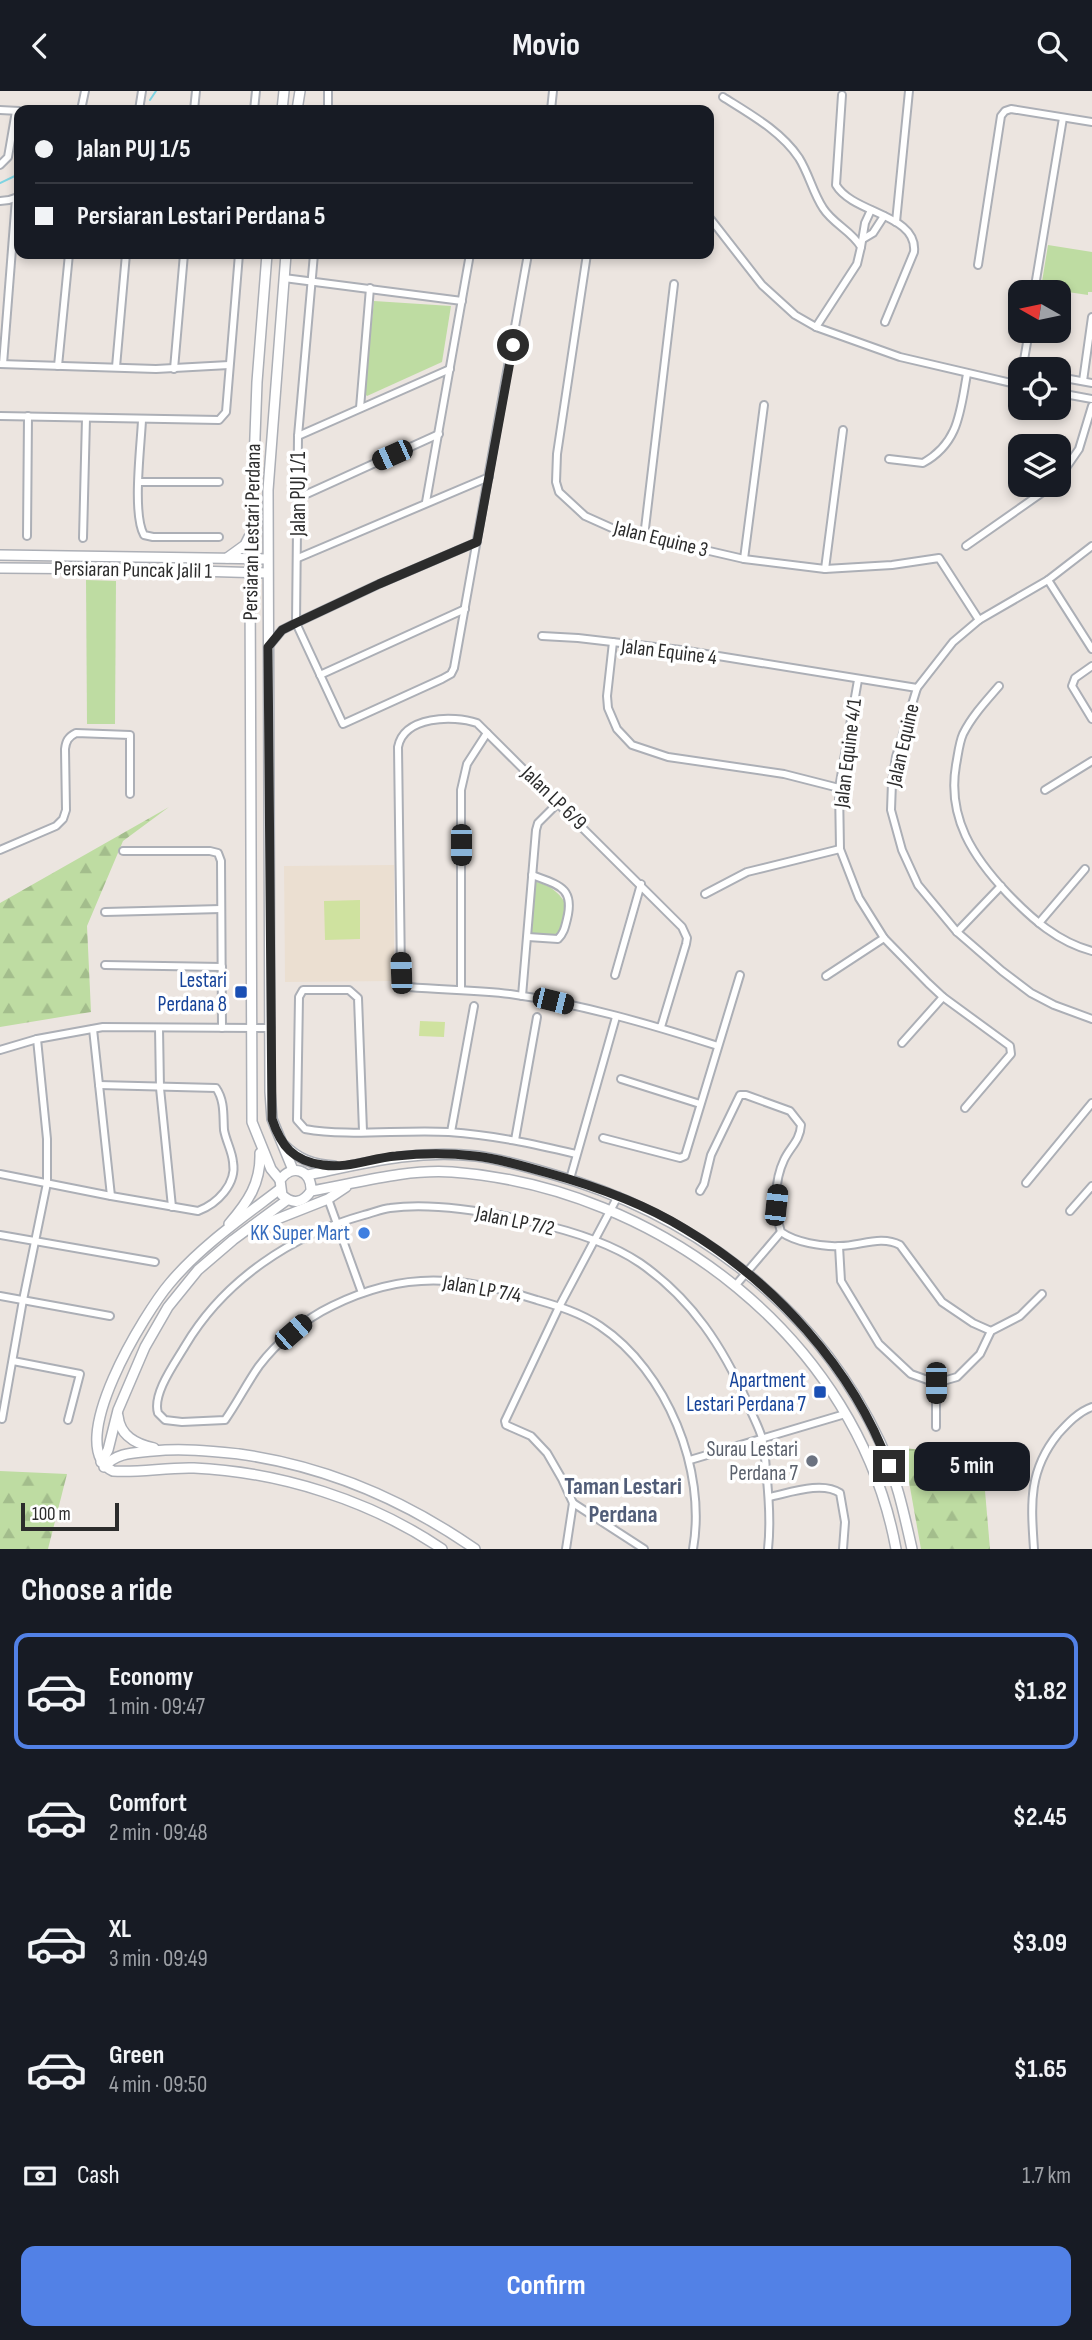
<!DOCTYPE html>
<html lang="en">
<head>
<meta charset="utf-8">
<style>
	:root { --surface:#171b24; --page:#20242c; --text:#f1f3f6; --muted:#9ea1a6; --line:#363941; --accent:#5281e6 }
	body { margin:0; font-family:"Sofia Sans Condensed",sans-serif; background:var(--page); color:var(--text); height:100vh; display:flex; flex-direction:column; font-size:26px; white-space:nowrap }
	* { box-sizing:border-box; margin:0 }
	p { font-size:23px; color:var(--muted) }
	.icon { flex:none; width:38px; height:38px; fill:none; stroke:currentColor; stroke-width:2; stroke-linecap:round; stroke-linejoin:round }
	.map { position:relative; height:1458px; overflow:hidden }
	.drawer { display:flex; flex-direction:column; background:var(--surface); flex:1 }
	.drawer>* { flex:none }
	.banner { position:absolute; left:14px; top:14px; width:700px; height:154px; border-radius:14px; box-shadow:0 4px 10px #0003; display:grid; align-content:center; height:154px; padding:0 21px; background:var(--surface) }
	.needle { width:46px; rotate:279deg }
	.controls { position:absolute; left:1008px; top:189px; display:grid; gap:14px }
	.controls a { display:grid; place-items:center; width:63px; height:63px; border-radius:14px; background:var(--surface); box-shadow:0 4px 10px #0003; font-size:35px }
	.scale { position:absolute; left:21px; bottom:18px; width:98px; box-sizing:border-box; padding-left:7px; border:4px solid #2c2c2c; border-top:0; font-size:19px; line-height:24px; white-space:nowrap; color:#2c2c2c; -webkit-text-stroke:5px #fff; paint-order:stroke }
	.end { position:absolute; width:32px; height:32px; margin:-16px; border:9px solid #2c2c2c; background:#fff; box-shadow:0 0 0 4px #fff }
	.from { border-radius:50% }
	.bubble { position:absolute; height:49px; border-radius:14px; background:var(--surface); box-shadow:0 4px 10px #0003; font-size:23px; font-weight:700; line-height:49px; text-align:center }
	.car { position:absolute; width:21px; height:42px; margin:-21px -10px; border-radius:9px; box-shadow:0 0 5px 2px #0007; background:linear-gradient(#222 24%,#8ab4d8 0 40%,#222 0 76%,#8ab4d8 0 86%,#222 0) }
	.banner b { display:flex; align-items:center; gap:24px; height:66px; font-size:26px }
	.banner b+b { border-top:2px solid var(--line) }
	.banner i { width:18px; height:18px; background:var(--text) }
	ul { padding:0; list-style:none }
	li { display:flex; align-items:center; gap:21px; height:116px; margin:0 14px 10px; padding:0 7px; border:4px solid transparent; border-radius:14px }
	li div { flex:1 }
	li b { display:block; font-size:26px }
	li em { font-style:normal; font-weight:700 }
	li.on { border-color:var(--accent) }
	li>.icon { width:63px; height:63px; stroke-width:1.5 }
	h2 { padding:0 21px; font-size:32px; line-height:84px }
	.pay { display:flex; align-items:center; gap:18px; height:77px; padding:0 21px; font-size:26px }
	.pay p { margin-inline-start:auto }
	.action { display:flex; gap:14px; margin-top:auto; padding:14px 21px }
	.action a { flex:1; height:80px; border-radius:14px; background:var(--accent); color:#fff; font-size:28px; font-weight:700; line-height:80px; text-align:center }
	header { display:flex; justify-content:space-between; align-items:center; height:91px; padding:0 21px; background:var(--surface); font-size:32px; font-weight:700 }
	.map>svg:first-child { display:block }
	.education { fill:#ebdfd1 }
	.forest { fill:url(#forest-firs) }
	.park { fill:#bedca2 }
	.pitch { fill:#cfe29f }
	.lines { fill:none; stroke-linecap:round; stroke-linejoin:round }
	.stream { stroke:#7fd4e2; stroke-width:2 }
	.street-casing { stroke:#acafb6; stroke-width:10 }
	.secondary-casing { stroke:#acafb6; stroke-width:12 }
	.street { stroke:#fff; stroke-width:6 }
	.secondary { stroke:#fff; stroke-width:9 }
	.route { stroke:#2c2c2c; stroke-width:9 }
	.transit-dot { fill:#1a4fb4; stroke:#fff; stroke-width:2.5 }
	.shop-dot { fill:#3f7fe0; stroke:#fff; stroke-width:2.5 }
	.worship-dot { fill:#6b7280; stroke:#fff; stroke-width:2.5 }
	.labels { text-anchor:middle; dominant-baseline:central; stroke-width:7; stroke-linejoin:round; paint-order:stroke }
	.street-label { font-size:21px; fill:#2c2c2c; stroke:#fff }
	.transit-label { font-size:21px; fill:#164399; stroke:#fff; text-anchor:end }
	.shop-label { font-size:21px; fill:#366cbe; stroke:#fff; text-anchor:end }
	.worship-label { font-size:21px; fill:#5b616d; stroke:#fff; text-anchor:end }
	.quarter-label { font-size:24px; font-weight:bold; fill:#515d78; stroke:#fff }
</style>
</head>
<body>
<header><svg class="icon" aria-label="back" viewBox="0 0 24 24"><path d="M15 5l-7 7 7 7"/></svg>Movio<svg class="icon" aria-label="search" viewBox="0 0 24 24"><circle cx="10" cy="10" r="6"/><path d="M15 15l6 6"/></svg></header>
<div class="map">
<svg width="1092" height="1458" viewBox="0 0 1092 1458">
	<defs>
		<pattern id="forest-firs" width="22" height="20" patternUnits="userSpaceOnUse" patternTransform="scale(1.75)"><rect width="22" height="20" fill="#bedca2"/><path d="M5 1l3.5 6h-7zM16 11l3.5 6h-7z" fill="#a3bd8c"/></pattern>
	</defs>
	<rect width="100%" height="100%" fill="#ece5e0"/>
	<!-- education -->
	<polygon class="education" points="394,774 394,890 285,891 284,775"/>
	<!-- forest -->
	<g class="forest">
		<polygon points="169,716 123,750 87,835 91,921 0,936 0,812"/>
		<polygon points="903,1357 982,1365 990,1458 921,1458"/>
		<polygon points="0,1380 67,1383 48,1458 0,1458"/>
	</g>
	<!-- park -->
	<g class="park">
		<polygon points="1048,154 1092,161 1092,201 1088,201 1088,204 1041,197"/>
		<polygon points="374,210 451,215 442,271 367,305 364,302"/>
		<polygon points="86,489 116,490 115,633 87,633"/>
		<path d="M533 790C549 794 557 799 566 813L560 840 554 845 531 842Z"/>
	</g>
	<!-- pitch -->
	<g class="pitch">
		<polygon points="360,809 360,848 325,849 324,810"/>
		<polygon points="420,930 445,931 444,946 419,945"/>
	</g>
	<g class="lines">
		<!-- stream -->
		<g class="stream">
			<polyline points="150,9 156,0"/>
			<polyline points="0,92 19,83"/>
		</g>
		<!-- street casing -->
		<g class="street-casing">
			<g id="street">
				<path d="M842 4 836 94C853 123 918 123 914 161L885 231"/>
				<path d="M723 6C750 23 781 40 799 67 809 83 813 102 823 117 833 133 852 140 861 156L857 173 816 236"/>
				<polyline points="0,19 19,20"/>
				<polyline points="81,19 85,0"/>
				<polyline points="139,19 142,0"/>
				<polyline points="194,19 196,0"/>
				<polyline points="254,19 256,0"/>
				<polyline points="328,19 328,0"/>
				<polyline points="551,19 553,0"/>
				<polyline points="0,74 8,66 16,20"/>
				<polyline points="0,110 9,109 18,106"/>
				<polyline points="709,126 762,194 795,224 816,236 900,266 1020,294"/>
				<polyline points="896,131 909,0"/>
				<polyline points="863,148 873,142 884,125"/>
				<polyline points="861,156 865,132 871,119"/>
				<polyline points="314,163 298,345 296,532 343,633 442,588 451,583 454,577 528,163"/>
				<polyline points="587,163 557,363 556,391 559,401 585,425 614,438 744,468 825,478 892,474 939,467 979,529"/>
				<polyline points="978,174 1001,25 1005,20 1011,18 1092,31"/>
				<polyline points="284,187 462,210"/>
				<polyline points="1034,201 1063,27"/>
				<polyline points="1029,240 1024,269 1030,278"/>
				<polyline points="0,273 156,278 229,274"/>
				<polyline points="3,273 16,107"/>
				<polyline points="58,275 69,163"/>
				<polyline points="116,276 126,163"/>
				<polyline points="174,278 184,163"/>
				<polyline points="1059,286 1092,292"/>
				<polyline points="1083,290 1092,226"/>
				<polyline points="1059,302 1092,308"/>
				<polyline points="360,317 370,197"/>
				<polyline points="0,325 219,329 226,321 239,163"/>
				<path d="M142 329C141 354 132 423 144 444L153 446H219"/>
				<polyline points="298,345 450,278"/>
				<path d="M889 368 923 372C959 352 960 321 967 283"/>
				<polyline points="1059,387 1079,358 1092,315"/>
				<polyline points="139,391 219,391"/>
				<polyline points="298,407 439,343"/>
				<polyline points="426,411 470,163"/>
				<polyline points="27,445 28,325"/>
				<polyline points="644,446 674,193"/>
				<polyline points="83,447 86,327"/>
				<polyline points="966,455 1053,394"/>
				<polyline points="1092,455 1048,489 979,529 953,551 917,597 896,666 892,691 891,719 902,759 918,794 957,841 1002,880 1031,902 1054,914 1092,928"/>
				<polyline points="298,467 489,386"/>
				<polyline points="744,468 764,314"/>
				<polyline points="825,478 843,339"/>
				<polyline points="1048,489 1092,558"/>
				<polyline points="542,545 578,547 681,559 917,597"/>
				<polyline points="613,551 607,605 608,617 617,638 632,654 668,666 784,683 839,697"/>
				<polyline points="268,556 282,539 296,532 379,493 477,451"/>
				<polyline points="1092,575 1075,587 1072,595 1092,628"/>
				<polyline points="320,584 465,518"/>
				<polyline points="858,589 839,697 840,758 859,807 884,847 928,892 943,906 1010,955 1011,963 965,1017"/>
				<path d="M999 595C986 610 972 625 963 643 959 652 958 664 956 674 947 727 973 766 1008 803 1032 828 1058 851 1092 860"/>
				<polyline points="1045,699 1092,670"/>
				<path d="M0 759 56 735 63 728 66 719 65 658C66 650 68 646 76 642L130 644V703"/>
				<polyline points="123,760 210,760 218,762 221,770 222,937"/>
				<polyline points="705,803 747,781 840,758"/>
				<polyline points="105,821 221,818"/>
				<polyline points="1039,832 1085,778"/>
				<polyline points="957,841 1001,795"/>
				<path d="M528 846 558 848C564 842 565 836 567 828 575 796 558 794 532 784"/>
				<polyline points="105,874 222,876"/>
				<polyline points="615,884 641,793"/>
				<polyline points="826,885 884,847"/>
				<polyline points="461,898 461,699 467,673 487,642"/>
				<polyline points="522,905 536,739 538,732 559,711"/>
				<path d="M661 936 686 853 687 847 682 836 477 632C453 624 404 625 398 656L401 882 404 893 409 896C443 899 476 899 510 903 581 913 650 933 718 955"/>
				<polyline points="159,937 160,997 172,1116"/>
				<polyline points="902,952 943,906"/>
				<polyline points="0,959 37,948 103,936 271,937"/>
				<polyline points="621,988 700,1013"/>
				<path d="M99 994 216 997C225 1010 223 1025 224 1039 226 1050 232 1060 233 1071 237 1093 217 1113 198 1120L111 1105"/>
				<path d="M363 1040 358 907 349 899H303L299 906 297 1029 305 1038C349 1046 403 1038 449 1041 493 1044 534 1053 576 1063"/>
				<polyline points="451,1041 474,915"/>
				<polyline points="603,1047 680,1067 685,1065 740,884"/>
				<polyline points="515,1049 537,926"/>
				<polyline points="0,1083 111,1105 93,938"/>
				<polyline points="570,1088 616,926"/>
				<polyline points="1026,1092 1092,1012"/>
				<path d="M700 1100 704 1093 711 1064 740 1004H746L790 1020 801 1034C800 1050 790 1056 784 1069 774 1090 774 1119 781 1141 795 1151 822 1156 840 1155 860 1155 881 1144 900 1154L942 1211 973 1232 991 1240"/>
				<polyline points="328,1108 362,1202"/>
				<polyline points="1070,1120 1092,1095"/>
				<polyline points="0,1144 155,1171"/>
				<polyline points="839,1155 841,1190 879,1253 911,1283 936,1292 936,1336"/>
				<polyline points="735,1195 781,1141"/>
				<polyline points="0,1205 110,1225"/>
				<polyline points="13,1270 80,1283 68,1329"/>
				<polyline points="936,1292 957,1286 980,1263 991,1240 1020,1225 1042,1203"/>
				<polyline points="2,1328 23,1209 47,1092 47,1048 37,948"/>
				<polyline points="690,1369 845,1323"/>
				<path d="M769 1406C789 1402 822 1390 840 1402L845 1431 843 1458"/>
				<polyline points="573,1412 644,1458"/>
				<polyline points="566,1458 573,1412 562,1388 547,1362 531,1345 506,1334 505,1330 559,1216 618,1105"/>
				<path d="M693 1458C707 1379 667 1280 600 1235 581 1222 558 1215 537 1209 461 1185 405 1179 332 1215 305 1228 277 1251 259 1275 247 1292 237 1312 225 1329L182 1331 165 1329 158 1322C152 1303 175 1272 185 1255 224 1189 292 1144 364 1124 373 1122 381 1118 390 1117 433 1111 489 1121 532 1131 568 1139 609 1151 640 1172 692 1208 723 1256 748 1313 752 1324 759 1336 762 1347 765 1357 765 1369 766 1379 769 1406 771 1431 768 1458"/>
				<path d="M1034 1458C1031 1413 1028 1380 1058 1343 1068 1332 1078 1321 1092 1316"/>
			</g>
		</g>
		<!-- secondary casing -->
		<g class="secondary-casing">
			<g id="secondary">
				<polyline points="282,19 284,0"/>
				<polyline points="297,19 300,0"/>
				<polyline points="267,163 257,291 250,482 252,1031 271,1078 280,1089"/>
				<polyline points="286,163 268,399 270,1001 272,1028 293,1079"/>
				<polyline points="0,464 267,468"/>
				<polyline points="227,467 245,454 249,446"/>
				<polyline points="0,477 129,478 267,482"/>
				<path d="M284 1054C298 1068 313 1074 334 1075"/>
				<path d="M308 1084C365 1072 417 1058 476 1065 500 1068 524 1075 548 1082 692 1122 816 1214 880 1351 896 1385 904 1422 912 1458"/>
				<path d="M280 1098C242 1127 201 1155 170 1192 146 1220 62 1355 113 1380 139 1382 167 1376 194 1377 280 1381 370 1409 442 1458"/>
				<path d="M311 1100C312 1079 292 1072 280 1089L282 1104C293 1114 303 1112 311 1100 358 1092 404 1078 452 1081 659 1096 858 1249 896 1458"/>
				<path d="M229 1133C248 1111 261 1092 260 1062"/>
				<polyline points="257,1136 328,1108 346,1096"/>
				<path d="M118 1325C120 1345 136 1353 154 1357"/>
				<polyline points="101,1371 108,1359 118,1319 145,1256 168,1216 198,1179 233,1149 287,1109"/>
				<path d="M104 1376C117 1361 134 1362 153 1360 182 1357 210 1360 239 1363 326 1375 403 1408 475 1458"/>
			</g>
		</g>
		<!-- street -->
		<use href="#street" class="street"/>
		<!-- secondary -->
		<use href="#secondary" class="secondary"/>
	</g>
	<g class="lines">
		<!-- route -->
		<path class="route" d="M513 254 477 451 379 493 296 532 282 539 268 556 272 1028C281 1055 293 1070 323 1074 348 1078 371 1067 396 1065 422 1062 450 1062 475 1065 500 1068 524 1075 548 1082 595 1095 643 1112 685 1138 774 1191 853 1277 889 1375"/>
	</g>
	<!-- markers -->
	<g class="transit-dot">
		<rect x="234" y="894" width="14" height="14" rx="3.5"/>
		<rect x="813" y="1294" width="14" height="14" rx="3.5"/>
	</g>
	<circle class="shop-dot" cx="364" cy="1142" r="7"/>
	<circle class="worship-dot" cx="812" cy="1370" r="7"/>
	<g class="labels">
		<!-- street labels -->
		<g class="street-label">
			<text transform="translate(298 403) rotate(-90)">Jalan PUJ 1/1</text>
			<text transform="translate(252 441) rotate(-89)">Persiaran Lestari Perdana</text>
			<text transform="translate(661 448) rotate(14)">Jalan Equine 3</text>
			<text transform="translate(133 479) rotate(1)">Persiaran Puncak Jalil 1</text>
			<text transform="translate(669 561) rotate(7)">Jalan Equine 4</text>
			<text transform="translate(903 654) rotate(-77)">Jalan Equine</text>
			<text transform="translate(848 662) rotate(-83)">Jalan Equine 4/1</text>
			<text transform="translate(554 707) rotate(44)">Jalan LP 6/9</text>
			<text transform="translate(515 1130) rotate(12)">Jalan LP 7/2</text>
			<text transform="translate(482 1198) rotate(10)">Jalan LP 7/4</text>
		</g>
		<!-- transit labels -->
		<g class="transit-label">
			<text x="227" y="889">Lestari<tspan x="227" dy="24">Perdana 8</tspan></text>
			<text x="806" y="1289">Apartment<tspan x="806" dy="24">Lestari Perdana 7</tspan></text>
		</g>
		<!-- shop labels -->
		<g class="shop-label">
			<text x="350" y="1142">KK Super Mart</text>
		</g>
		<!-- worship labels -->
		<g class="worship-label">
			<text x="798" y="1358">Surau Lestari<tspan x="798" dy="24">Perdana 7</tspan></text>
		</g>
		<!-- quarter labels -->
		<g class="quarter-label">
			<text x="623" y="1395">Taman Lestari<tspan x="623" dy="28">Perdana</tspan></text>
		</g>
	</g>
</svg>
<div class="controls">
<a><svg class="needle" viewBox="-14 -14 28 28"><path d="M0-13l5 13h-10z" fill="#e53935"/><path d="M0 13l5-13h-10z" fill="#9ea1a6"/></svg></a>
<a><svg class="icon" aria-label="locate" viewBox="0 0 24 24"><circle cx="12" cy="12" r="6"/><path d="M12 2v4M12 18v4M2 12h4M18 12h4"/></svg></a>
<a><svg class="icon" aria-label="layers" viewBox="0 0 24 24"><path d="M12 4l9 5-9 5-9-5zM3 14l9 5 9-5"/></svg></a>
</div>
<div class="scale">100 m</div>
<i class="end from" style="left:513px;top:254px"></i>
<i class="end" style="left:889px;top:1375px"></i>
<div class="bubble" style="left:914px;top:1351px;width:116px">5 min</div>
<i class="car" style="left:392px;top:364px;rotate:246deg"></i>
<i class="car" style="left:461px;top:754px;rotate:180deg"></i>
<i class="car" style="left:401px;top:882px;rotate:358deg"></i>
<i class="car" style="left:553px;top:910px;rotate:104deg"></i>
<i class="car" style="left:776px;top:1114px;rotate:6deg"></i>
<i class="car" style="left:293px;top:1241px;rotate:49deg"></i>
<i class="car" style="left:936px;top:1292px;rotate:180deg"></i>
<div class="banner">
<b><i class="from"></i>Jalan PUJ 1/5</b>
<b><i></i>Persiaran Lestari Perdana 5</b>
</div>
</div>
<section class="drawer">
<h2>Choose a ride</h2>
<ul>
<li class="on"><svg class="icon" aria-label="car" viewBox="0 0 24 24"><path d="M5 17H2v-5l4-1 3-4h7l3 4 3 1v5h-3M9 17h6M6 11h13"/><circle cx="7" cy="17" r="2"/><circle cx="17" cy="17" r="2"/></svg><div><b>Economy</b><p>1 min · 09:47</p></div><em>$1.82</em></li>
<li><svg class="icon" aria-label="car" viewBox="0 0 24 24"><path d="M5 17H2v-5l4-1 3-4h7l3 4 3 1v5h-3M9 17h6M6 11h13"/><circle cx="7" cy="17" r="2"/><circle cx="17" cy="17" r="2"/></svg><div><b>Comfort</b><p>2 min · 09:48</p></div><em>$2.45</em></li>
<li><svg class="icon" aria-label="car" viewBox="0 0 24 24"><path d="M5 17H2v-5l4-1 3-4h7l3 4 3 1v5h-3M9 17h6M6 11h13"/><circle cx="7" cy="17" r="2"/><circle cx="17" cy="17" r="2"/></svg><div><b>XL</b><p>3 min · 09:49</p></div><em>$3.09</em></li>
<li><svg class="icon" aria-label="car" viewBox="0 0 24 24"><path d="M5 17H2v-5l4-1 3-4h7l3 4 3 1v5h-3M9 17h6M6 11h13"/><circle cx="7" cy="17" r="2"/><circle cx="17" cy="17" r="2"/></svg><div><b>Green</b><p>4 min · 09:50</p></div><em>$1.65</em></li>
</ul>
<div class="pay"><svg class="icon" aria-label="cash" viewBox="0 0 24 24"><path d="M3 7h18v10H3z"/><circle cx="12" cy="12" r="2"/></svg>Cash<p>1.7 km</p></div>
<div class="action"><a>Confirm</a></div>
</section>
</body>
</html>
